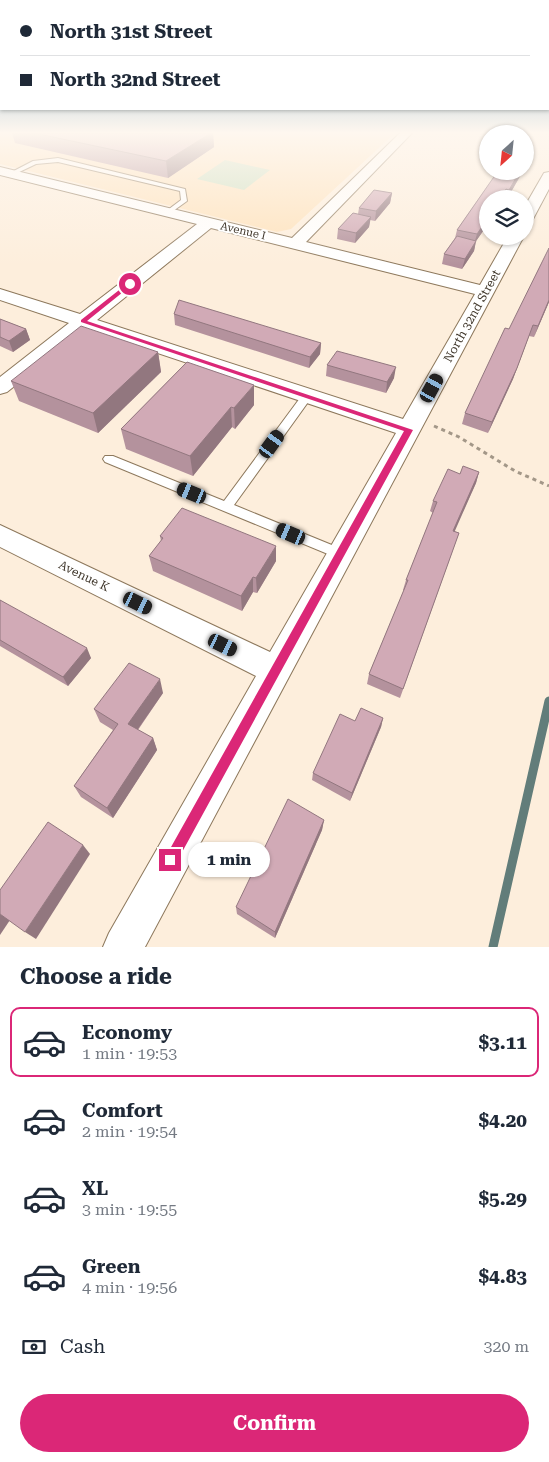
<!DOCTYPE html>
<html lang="en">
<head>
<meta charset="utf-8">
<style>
	:root { --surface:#fff; --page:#f2f2f3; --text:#1f2937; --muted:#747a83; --line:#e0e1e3; --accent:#db2777 }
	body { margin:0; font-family:"Roboto Serif",serif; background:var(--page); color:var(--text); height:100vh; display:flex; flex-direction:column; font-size:19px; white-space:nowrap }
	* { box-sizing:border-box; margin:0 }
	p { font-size:16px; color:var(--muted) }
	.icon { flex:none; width:28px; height:28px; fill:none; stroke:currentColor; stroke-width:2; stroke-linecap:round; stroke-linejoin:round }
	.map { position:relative; height:947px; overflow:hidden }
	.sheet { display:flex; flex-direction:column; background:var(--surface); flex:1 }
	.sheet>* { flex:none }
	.guide { position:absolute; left:0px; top:0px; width:550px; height:110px; box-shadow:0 1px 4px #0004; display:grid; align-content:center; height:110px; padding:0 20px; background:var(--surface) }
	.needle { width:32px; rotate:207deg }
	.buttons { position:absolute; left:479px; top:125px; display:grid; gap:10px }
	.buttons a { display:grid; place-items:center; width:55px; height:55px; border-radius:50%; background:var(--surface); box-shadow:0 1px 4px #0004; font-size:25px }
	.end { position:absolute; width:22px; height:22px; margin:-11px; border:6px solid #db2777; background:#fff; box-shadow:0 0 0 2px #fff }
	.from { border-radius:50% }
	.bubble { position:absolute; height:35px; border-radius:18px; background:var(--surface); box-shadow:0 1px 4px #0004; font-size:16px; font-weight:700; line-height:35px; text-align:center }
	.car { position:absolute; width:15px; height:30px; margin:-15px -8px; border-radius:6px; box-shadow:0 0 4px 1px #0007; background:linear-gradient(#222 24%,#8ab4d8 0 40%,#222 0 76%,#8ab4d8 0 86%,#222 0) }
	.guide b { display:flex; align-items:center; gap:18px; height:48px; font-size:19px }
	.guide b+b { border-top:1px solid var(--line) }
	.guide i { width:12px; height:12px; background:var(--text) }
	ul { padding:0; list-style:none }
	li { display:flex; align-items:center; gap:15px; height:70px; margin:0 10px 8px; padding:0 10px; border:2px solid transparent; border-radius:10px }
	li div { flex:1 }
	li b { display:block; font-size:19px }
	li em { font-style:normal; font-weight:700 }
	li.on { border-color:var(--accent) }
	li>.icon { width:45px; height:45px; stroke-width:1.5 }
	h2 { padding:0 20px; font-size:22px; line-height:60px }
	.pay { display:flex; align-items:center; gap:12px; height:55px; padding:0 20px; font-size:19px }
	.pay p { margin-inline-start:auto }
	.primary-button { display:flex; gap:10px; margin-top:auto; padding:10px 20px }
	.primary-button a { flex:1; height:58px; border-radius:30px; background:var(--accent); color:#fff; font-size:20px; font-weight:700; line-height:58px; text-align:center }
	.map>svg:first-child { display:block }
	.built { fill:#fee2bc }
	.green { fill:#cbdfc1 }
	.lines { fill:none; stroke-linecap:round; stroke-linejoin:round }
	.stream { stroke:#627d7a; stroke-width:9 }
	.service-casing { stroke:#8d785c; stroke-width:2 }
	.minor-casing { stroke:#8d785c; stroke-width:2 }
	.path { stroke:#a39788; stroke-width:3; stroke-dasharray:4 4; stroke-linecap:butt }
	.service { fill:#fff; fill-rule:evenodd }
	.minor { fill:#fff; fill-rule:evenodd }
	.wall { fill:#b4929d }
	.shaded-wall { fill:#92777f }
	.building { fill:#d1aab6; stroke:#92777f }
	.route { fill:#db2777 }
	.labels { text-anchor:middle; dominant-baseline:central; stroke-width:4; stroke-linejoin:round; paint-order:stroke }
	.far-street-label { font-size:11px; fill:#3f362a; stroke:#fff }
	.street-label { font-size:12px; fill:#3f362a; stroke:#fff }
</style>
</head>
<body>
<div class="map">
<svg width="549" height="947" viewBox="0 0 549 947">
	<rect width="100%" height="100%" fill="#fdeedc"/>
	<!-- built -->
	<polygon class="built" points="0,133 395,133 291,229 277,232 0,164"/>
	<!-- green -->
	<polygon class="green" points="225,160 270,170 244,190 197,179"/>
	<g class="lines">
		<!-- stream -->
		<polyline class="stream" points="493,947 549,701"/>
		<!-- service casing -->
		<g class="service-casing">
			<g id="service">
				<polygon points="58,158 185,189 187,201 169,214 165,214 165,212 181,200 180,191 58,162 36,164 13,175 8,174 33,161"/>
				<polygon points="307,393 312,396 311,398 234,505 344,550 346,554 344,558 340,559 105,462 103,459 105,456 113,456 224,501 303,394"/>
			</g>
		</g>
		<!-- minor casing -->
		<g class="minor-casing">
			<g id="minor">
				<path d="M400 133H412L306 242 480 285 508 236H524L145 947H103L109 933 256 676 0 547V525L270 652 396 433 86 329 7 392 0 394V377L69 323 0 300V289L80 314 197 224 0 175V167L292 238ZM211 228 475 294 403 419 97 320Z"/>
				<polygon points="549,172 549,189 533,219 530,222 525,224 525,206 544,173"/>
			</g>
		</g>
		<!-- path -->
		<polyline class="path" points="434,426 459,437 515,471 549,486"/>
		<!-- service -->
		<use href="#service" class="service"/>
		<!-- minor -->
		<use href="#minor" class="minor"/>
	</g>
	<!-- wall -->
	<g class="wall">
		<polygon points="12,133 213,133 214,147 168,178 15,143"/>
		<polygon points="498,171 523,171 507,199 488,199 488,224 476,241 474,251 462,269 442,264 444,254 455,238 457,230"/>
		<polygon points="392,193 390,203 375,221 370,220 369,227 355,243 337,239 338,229 358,214 359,208"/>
		<polygon points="549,302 534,337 529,336 513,379 488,433 462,424 465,413 509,329"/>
		<polygon points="174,314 321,343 320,354 309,368 175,325"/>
		<polygon points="0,319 26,329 30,340 13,352 0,346"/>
		<polygon points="158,352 161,372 98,433 19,401 11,381"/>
		<polygon points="187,362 254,405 235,429 232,427 193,476 126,449 121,429"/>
		<polygon points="327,365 394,378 386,393 326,376"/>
		<polygon points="479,472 476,483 454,531 459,533 400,698 367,684 369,674 404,590 403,590 406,580 433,513 430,511 433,501 460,474"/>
		<polygon points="160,536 276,561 257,593 253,592 242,611 153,571 149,556 161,541"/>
		<polygon points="0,600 91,658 68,686 0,646"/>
		<polygon points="163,693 138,730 153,738 157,750 113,818 81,797 74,786 113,730 100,722 94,709"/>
		<polygon points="383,718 381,727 350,801 312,780 313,773"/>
		<polygon points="324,820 322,830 275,938 237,914 236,907"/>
	</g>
	<!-- shaded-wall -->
	<g class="shaded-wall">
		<polygon points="211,133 213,133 214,147 168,178 166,161"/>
		<polygon points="520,171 523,171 507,199 509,190"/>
		<polygon points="506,189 504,199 500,199"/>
		<polygon points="392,193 390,203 375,221 376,211"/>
		<polygon points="371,217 369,227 355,243 356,233"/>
		<polygon points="488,218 488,224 474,244 477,234"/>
		<polygon points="476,241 474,251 462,269 465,259"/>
		<polygon points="549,300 549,302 534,337 538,326"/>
		<polygon points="26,329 30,340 13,352 9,341"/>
		<polygon points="529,336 513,379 488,433 492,422"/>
		<polygon points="321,343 320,354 309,368 310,357"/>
		<polygon points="158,352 161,372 98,433 93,413"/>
		<polygon points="396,367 394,378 386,393 387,382"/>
		<polygon points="254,385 254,405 235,429 234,408"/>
		<polygon points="231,407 232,427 193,476 190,456"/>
		<polygon points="479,472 476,483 450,542 453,531"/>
		<polygon points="276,546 276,561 257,593 256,578"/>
		<polygon points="253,577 253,592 242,611 241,596"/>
		<polygon points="87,648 91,658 68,686 63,677"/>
		<polygon points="160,679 163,693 133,736 128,724"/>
		<polygon points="383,718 381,727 350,801 352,793"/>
		<polygon points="153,738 157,750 113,818 107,808"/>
		<polygon points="324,820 322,830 275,938 275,932"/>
		<polygon points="83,845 90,854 36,939 25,932"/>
		<polygon points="0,914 10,920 0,935"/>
	</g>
	<!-- building -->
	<g class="building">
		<polygon points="34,133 211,133 166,161"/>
		<polygon points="525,156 528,157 525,162"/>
		<polygon points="498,171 520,171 509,190 506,189 500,199 488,199 488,218 477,234 457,230"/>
		<polygon points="374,190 392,193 376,211 359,208"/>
		<polygon points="353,213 371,217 356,233 338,229"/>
		<polygon points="457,236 476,241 465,259 444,254"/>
		<polygon points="549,248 549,300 538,326 533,325 517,368 492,422 465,413 505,328 509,329"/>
		<polygon points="179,300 321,343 310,357 174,314"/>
		<polygon points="0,319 26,329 9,341 0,337"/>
		<polygon points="81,326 158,352 93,413 11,381"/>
		<polygon points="337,351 396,367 387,382 327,365"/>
		<polygon points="187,362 254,385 234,408 231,407 190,456 121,429"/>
		<polygon points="463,466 479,472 453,531 459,533 403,689 369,674 408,580 406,580 437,502 433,501 448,469 460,474"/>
		<polygon points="182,508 276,546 256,578 253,577 241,596 149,556 163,538 160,536"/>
		<polygon points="0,600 87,648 63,677 0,640"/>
		<polygon points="129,663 160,679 128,724 153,738 107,808 74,786 118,724 94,709"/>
		<polygon points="361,708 383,718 352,793 313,773 340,714 355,721"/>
		<polygon points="288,799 324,820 275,932 236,907"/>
		<polygon points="48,822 83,845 25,932 0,914 0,890"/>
	</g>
	<!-- sky -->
	<linearGradient id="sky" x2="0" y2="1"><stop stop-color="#78aaca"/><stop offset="0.5" stop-color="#fef7ef"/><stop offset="1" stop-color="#fef7ef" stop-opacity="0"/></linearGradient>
	<rect width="549" height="265" fill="url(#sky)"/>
	<!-- route -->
	<polygon class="route" points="128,283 133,284 87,321 413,430 175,865 170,867 166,865 164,860 166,856 404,431 81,322 81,320"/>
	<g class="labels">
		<!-- far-street labels -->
		<g class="far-street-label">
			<text transform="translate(243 231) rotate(13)">Avenue I</text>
		</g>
		<!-- street labels -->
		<g class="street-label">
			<text transform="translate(472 316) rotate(-61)">North 32nd Street</text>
			<text transform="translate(84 576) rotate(26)">Avenue K</text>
		</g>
	</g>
</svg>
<div class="buttons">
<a><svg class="needle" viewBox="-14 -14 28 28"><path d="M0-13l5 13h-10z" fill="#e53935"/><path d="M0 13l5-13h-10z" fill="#747a83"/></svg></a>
<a><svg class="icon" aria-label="layers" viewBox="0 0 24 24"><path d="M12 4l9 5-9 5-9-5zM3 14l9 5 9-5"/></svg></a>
</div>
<i class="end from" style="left:130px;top:284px"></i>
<i class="end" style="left:170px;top:860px"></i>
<div class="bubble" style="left:188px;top:842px;width:82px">1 min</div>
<i class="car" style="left:432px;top:388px;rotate:29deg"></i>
<i class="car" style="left:272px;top:444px;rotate:36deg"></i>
<i class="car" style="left:192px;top:493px;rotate:292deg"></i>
<i class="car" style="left:291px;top:534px;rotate:293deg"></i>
<i class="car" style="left:138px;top:603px;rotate:116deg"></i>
<i class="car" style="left:223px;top:645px;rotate:116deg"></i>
<div class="guide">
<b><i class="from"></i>North 31st Street</b>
<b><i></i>North 32nd Street</b>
</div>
</div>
<section class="sheet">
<h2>Choose a ride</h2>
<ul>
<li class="on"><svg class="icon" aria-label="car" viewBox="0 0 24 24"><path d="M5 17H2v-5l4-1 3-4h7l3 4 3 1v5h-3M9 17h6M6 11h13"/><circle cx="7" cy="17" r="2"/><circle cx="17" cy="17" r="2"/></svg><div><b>Economy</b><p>1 min · 19:53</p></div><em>$3.11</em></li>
<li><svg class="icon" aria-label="car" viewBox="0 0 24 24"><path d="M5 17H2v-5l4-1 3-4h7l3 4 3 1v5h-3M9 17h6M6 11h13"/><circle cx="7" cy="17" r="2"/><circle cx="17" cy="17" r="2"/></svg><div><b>Comfort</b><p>2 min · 19:54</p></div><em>$4.20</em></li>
<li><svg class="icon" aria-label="car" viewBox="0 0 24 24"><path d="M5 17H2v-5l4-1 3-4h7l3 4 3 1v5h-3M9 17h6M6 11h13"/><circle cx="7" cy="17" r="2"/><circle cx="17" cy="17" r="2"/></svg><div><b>XL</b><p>3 min · 19:55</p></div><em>$5.29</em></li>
<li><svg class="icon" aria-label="car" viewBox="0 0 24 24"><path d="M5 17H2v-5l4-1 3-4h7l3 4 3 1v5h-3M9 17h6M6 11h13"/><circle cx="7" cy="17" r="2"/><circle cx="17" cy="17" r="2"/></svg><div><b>Green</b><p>4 min · 19:56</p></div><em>$4.83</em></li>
</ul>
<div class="pay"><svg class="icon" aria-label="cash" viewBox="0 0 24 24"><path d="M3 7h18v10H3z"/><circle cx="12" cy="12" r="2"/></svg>Cash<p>320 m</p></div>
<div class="primary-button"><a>Confirm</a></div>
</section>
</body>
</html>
